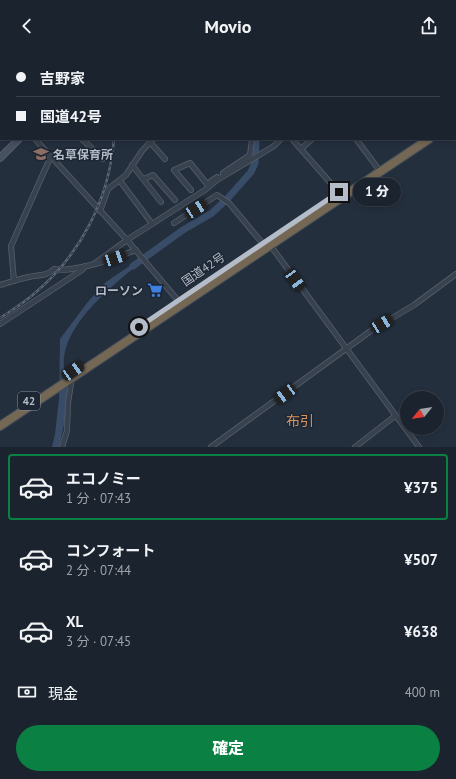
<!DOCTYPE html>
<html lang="ja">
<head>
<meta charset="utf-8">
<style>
	:root { --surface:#1b232e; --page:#242b36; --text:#f1f3f6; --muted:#a0a4aa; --line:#39404a; --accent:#0b8043 }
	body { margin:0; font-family:"PT Sans","Noto Sans JP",sans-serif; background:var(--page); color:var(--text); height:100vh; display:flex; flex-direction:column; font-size:15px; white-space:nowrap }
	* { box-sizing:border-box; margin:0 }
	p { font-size:13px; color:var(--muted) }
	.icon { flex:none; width:22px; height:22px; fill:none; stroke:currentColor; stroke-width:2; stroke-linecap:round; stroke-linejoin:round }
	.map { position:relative; height:395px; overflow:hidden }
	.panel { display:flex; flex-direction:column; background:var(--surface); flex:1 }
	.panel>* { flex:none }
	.banner { position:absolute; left:0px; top:0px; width:456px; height:88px; box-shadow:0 2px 6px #0003,0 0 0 1px var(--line); display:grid; align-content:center; height:88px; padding:0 16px; background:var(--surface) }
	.needle { width:26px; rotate:240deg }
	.buttons { position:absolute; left:400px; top:339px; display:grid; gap:8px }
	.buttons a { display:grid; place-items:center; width:44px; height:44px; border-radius:50%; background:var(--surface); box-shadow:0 2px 6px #0003,0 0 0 1px var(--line); font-size:20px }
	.end { position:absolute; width:18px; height:18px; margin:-9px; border:5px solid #b4bcc9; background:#111; box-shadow:0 0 0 2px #111 }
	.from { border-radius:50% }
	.bubble { position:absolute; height:28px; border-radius:14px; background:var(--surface); box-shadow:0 2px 6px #0003,0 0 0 1px var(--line); font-size:13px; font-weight:800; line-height:28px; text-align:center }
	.car { position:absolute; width:12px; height:24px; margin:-12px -6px; border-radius:5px; box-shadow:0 0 3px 1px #0007; background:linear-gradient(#222 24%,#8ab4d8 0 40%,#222 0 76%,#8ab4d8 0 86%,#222 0) }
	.banner b { display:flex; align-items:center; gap:14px; height:38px; font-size:15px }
	.banner b+b { border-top:1px solid var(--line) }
	.banner i { width:10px; height:10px; background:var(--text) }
	ul { padding:7px 0 0; list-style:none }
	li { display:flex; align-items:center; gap:12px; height:66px; margin:0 8px 6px; padding:0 8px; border:2px solid transparent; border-radius:4px }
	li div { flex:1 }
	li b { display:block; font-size:15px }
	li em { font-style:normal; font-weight:800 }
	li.on { border-color:var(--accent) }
	li>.icon { width:36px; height:36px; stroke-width:1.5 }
	.pay { display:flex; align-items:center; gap:10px; height:44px; padding:0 16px; font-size:15px }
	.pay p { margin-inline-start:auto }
	.action { display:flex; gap:8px; margin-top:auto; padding:8px 16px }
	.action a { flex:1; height:46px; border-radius:24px; background:var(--accent); color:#fff; font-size:16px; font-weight:800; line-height:46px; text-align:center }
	header { display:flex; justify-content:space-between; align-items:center; height:52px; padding:0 16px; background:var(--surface); font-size:18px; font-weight:800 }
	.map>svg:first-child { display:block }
	.green { fill:#263c3f }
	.water { fill:#394c67 }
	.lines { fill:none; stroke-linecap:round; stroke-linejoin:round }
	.river { stroke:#394c67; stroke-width:7 }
	.street-casing { stroke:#565f6c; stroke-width:6 }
	.secondary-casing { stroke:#565f6c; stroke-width:8 }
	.highway-casing { stroke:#434c59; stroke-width:10 }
	.street { stroke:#38414e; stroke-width:4.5 }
	.secondary { stroke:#465061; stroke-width:6 }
	.highway { stroke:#746855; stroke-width:8 }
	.rail-casing { stroke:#5a6575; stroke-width:2.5 }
	.rail { stroke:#1d2633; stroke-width:1; stroke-dasharray:3; stroke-linecap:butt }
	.route { stroke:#b4bcc9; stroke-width:5 }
	.labels { text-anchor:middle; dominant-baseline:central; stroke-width:3; stroke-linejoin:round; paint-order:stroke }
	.shield { fill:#1d2633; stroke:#878f9c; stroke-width:1 }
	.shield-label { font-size:11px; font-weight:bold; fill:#b4bcc9 }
	.poi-label { font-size:12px; font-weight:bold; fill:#b4bcc9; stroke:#1d2633; text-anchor:start }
	.street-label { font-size:12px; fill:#b4bcc9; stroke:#1d2633 }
	.quarter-label { font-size:14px; fill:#d59563; stroke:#1d2633 }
</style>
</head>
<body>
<header><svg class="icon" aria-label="back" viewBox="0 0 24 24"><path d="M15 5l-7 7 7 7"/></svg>Movio<svg class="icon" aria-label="share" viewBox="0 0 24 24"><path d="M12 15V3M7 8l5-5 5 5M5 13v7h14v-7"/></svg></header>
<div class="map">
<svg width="456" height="395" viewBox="0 0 456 395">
	<rect width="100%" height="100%" fill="#242f3e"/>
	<!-- green -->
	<polygon class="green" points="0,0 70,0 1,1 0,37"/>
	<!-- water -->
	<path class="water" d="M140 207 141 210C113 233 61 274 64 314 64 321 67 330 67 338 67 358 64 376 59 395H52L55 382 59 347 60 287 87 251 106 230Z"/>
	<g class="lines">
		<!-- river -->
		<g class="river">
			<polyline points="250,0 250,1"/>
			<polyline points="133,214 183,178 212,161 227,147 251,120 255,111 256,87"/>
		</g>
		<!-- street casing -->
		<g class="street-casing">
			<g id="street">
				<polyline points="114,0 115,1"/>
				<polyline points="211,0 212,1"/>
				<polyline points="254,0 254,1"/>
				<polyline points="130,1 131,0"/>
				<polyline points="297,1 298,0"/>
				<polyline points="412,1 413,0"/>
				<polyline points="0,12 1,11"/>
				<polyline points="35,87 127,188 181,252"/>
				<polyline points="82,87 103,107"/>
				<polyline points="292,87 342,144"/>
				<polyline points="356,87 377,115"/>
				<polyline points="150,90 165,107"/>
				<polyline points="301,97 312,87"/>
				<polyline points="132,113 161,150"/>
				<polyline points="223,121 250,103 252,87"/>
				<polyline points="144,127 153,123 175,148"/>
				<polyline points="120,129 150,169"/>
				<polyline points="191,138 174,118 190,111 207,132 217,125"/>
				<polyline points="100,159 108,137 126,123 142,99 153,87"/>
				<polyline points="174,171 217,143 229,151 263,192"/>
				<polyline points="270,193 419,395"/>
				<polyline points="94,212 127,188 205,138 217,128 274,94 281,87"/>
				<polyline points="14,229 11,194 51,104"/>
				<path d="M0 233C10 230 19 227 29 225 38 223 47 224 54 217 75 221 115 206 136 198"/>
				<polyline points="0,272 82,218 85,214"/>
				<polyline points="62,395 67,379 68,351 73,319"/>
				<polyline points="211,395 372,278 414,253 456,222"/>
				<polyline points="355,395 395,364"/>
			</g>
		</g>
		<!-- secondary casing -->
		<g class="secondary-casing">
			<g id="secondary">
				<polyline points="79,1 79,0"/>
				<polyline points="0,106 19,87"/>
			</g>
		</g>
		<!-- highway casing -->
		<g class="highway-casing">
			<g id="highway">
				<polyline points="455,63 456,63"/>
				<polyline points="455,70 456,69"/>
				<polyline points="0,374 429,87"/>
			</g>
		</g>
		<!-- street -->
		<use href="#street" class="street"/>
		<!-- secondary -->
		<use href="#secondary" class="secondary"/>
		<!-- highway -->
		<use href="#highway" class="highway"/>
		<!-- rail casing -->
		<g class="rail-casing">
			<g id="rail">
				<polyline points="100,0 100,1"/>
				<path d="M0 266C12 258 24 251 35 241 81 202 109 147 114 87"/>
			</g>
		</g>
		<!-- rail -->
		<use href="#rail" class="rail"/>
	</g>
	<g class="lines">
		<!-- route -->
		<polyline class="route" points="139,275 339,140"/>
	</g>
	<!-- icons -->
	<defs>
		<g id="school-bare" transform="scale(1.2)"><path d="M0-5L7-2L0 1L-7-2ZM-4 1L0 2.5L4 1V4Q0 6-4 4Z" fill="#8d6e63" stroke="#1d2633" stroke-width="2.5" paint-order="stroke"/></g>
		<g id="supermarket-bare" transform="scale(1.2)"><path d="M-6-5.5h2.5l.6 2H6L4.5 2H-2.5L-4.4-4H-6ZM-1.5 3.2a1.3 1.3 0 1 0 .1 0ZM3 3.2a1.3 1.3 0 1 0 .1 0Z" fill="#3f7fe0" stroke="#1d2633" stroke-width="2.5" paint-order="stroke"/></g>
	</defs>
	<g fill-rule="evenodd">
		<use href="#school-bare" x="41" y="102"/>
		<use href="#supermarket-bare" x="155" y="238"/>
	</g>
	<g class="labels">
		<!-- shield labels -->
		<rect class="shield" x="18" y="340" width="22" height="18" rx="3"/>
		<g class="shield-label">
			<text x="29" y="349">42</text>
		</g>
		<!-- poi labels -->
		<g class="poi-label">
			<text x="53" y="102">名草保育所</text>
			<text x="143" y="238" text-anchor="end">ローソン</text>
		</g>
		<!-- street labels -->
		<g class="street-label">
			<text transform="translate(203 217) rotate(-34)">国道42号</text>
		</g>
		<!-- quarter labels -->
		<g class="quarter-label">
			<text x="300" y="369">布引</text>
		</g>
	</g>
</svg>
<div class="buttons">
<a><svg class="needle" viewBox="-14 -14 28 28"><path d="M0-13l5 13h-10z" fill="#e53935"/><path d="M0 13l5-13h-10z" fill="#a0a4aa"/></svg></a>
</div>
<i class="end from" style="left:139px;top:275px"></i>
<i class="end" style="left:339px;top:140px"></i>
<div class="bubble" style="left:353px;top:126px;width:48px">1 分</div>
<i class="car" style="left:196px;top:157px;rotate:57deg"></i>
<i class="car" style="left:115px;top:206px;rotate:71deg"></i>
<i class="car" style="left:295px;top:228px;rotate:144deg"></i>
<i class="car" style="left:382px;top:272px;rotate:59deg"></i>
<i class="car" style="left:73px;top:319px;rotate:56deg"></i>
<i class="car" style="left:285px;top:342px;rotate:234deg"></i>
<div class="banner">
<b><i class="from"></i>吉野家</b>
<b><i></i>国道42号</b>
</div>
</div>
<section class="panel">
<ul>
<li class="on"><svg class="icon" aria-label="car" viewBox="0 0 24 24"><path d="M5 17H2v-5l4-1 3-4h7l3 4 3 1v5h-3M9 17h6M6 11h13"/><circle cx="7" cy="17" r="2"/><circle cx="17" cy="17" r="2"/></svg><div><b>エコノミー</b><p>1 分 · 07:43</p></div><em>¥375</em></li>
<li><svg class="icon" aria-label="car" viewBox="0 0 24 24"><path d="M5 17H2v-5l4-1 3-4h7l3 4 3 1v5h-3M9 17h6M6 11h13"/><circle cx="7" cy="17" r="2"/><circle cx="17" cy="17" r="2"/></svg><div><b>コンフォート</b><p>2 分 · 07:44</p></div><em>¥507</em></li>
<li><svg class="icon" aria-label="car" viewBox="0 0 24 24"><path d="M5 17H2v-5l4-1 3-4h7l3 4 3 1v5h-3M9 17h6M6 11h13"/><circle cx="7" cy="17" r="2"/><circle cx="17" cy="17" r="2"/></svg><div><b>XL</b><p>3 分 · 07:45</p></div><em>¥638</em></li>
</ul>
<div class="pay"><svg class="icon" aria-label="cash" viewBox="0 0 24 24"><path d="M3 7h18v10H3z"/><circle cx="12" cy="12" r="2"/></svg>現金<p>400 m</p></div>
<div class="action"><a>確定</a></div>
</section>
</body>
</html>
